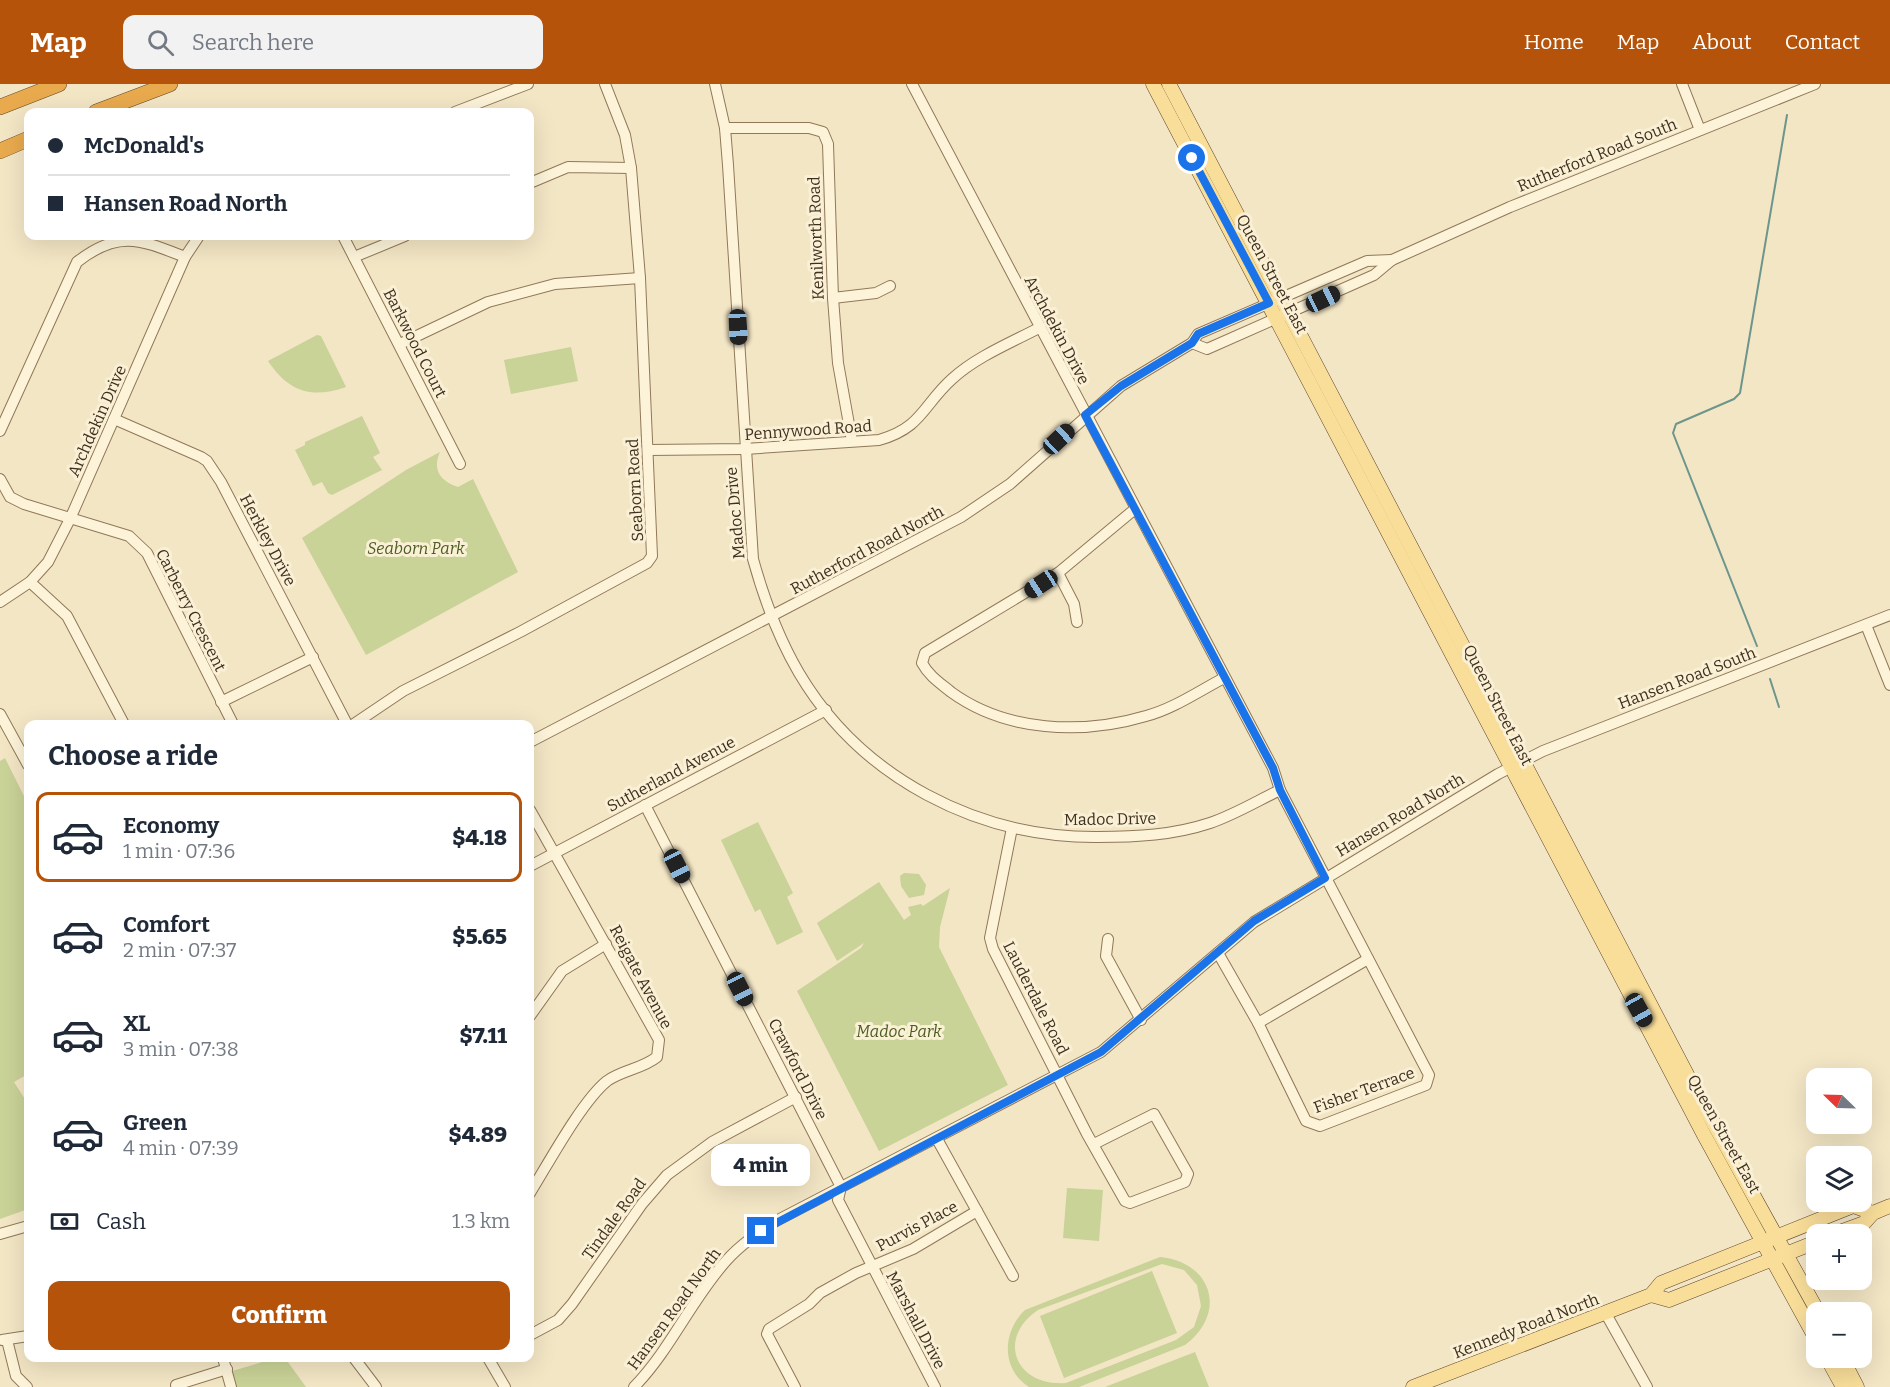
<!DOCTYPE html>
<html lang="en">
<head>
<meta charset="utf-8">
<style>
	:root { --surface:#fff; --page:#f2f2f3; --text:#1f2937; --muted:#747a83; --line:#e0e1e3; --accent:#b45309 }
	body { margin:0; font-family:Bitter,serif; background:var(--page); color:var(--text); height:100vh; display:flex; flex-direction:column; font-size:22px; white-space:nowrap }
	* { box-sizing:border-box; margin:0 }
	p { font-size:20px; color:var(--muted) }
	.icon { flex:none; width:33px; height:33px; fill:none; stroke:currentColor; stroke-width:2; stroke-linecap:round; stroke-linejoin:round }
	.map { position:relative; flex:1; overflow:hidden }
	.drawer { position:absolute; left:24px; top:636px; width:510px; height:642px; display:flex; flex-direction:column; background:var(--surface); border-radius:12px; box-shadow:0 6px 24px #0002 }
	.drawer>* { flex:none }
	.top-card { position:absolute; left:24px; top:24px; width:510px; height:132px; border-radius:12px; box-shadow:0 6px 24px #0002; display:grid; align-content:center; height:132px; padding:0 24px; background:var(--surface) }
	.needle { width:39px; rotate:293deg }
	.tools { position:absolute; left:1806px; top:984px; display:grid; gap:12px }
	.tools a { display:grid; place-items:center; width:66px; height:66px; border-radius:12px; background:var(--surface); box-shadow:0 6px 24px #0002; font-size:30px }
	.end { position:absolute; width:27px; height:27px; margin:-14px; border:8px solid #1a73e8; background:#fff; box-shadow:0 0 0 3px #fff }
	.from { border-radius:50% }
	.bubble { position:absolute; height:42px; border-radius:12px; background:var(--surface); box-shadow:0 6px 24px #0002; font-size:20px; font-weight:800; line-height:42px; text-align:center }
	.car { position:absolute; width:18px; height:36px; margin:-18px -9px; border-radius:8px; box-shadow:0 0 4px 2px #0007; background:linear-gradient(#222 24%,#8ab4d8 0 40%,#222 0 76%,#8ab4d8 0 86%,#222 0) }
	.top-card b { display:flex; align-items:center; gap:21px; height:57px; font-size:22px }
	.top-card b+b { border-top:2px solid var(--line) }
	.top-card i { width:15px; height:15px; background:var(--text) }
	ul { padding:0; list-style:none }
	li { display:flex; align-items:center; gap:18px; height:90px; margin:0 12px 9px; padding:0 12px; border:3px solid transparent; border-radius:12px }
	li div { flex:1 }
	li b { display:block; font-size:22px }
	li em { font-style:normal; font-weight:800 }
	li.selected { border-color:var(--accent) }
	li>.icon { width:54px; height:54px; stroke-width:1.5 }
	h2 { padding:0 24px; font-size:27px; line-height:72px }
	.pay { display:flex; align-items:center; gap:15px; height:66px; padding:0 24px; font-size:22px }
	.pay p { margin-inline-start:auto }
	.primary-button { display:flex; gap:12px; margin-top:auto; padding:12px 24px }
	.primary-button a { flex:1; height:69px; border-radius:12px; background:var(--accent); color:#fff; font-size:24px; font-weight:800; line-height:69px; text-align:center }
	header { display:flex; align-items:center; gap:36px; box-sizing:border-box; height:84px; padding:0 30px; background:var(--accent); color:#fff }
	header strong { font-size:28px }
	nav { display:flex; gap:33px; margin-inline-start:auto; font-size:21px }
	.search { width:420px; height:54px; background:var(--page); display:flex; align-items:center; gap:15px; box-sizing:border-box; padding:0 21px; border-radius:12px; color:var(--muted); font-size:22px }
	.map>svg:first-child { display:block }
	.green { fill:#c9d297; fill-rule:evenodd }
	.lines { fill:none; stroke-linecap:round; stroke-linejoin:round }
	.stream { stroke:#6c958c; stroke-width:2 }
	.minor-casing { stroke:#907858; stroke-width:12 }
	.major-casing { stroke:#5d452d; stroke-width:15 }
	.highway-casing { stroke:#5d452d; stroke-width:16 }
	.minor { stroke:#fcf3d9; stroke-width:10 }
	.major { stroke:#f9de9a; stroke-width:14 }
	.highway { stroke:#e9aa4e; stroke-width:15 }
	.route { stroke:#1a73e8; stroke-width:8 }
	.labels { text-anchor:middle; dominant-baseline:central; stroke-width:6; stroke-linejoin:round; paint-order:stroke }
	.street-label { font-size:16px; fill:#3f2f1e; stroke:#f9f0d5 }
	.park-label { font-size:16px; font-style:italic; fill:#4c5d22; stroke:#f9f0d5 }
</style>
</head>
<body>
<header>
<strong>Map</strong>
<div class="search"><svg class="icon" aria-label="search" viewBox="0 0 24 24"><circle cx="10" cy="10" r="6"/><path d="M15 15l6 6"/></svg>Search here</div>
<nav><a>Home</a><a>Map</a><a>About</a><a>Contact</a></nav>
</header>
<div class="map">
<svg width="1890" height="1303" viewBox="0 0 1890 1303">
	<rect width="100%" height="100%" fill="#f3e6c5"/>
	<!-- green -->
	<g class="green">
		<path d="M317 251 321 252 346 303C311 315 289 308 268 277Z"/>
		<polygon points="571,263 578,297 511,310 504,276"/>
		<polygon points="362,332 380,369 373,373 382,386 332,411 328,409 322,398 313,402 295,366 305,361 305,358"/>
		<path d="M440 368C432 386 440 397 458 403L473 395 518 488 366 571 302 454 406 386Z"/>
		<polygon points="5,674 28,720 28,990 14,998 28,1020 28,1125 0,1135 0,677"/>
		<polygon points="758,738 793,809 787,813 803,848 777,861 760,825 755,828 721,756"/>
		<polygon points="904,789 919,790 926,801 924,811 909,814 901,802 900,792"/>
		<polygon points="879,798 904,836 911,831 908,823 921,820 923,822 950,804 940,843 939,863 1008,1001 879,1067 797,907 861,864 864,859 837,877 817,839"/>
		<polygon points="1067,1104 1103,1106 1099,1157 1063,1154"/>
		<path d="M1160 1173C1212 1178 1228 1229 1185 1261L1079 1303H1029C1001 1285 1002 1248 1025 1226ZM1162 1180 1184 1186 1197 1201 1201 1222 1194 1243 1176 1256 1066 1299C1015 1303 996 1254 1038 1226Z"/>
		<polygon points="1152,1187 1177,1249 1064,1294 1040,1232"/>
		<polygon points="1195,1268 1209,1303 1105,1303"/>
		<polygon points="276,1274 285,1274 306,1303 235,1303 232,1287"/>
	</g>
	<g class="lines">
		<!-- stream -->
		<g class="stream">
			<polyline points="1757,562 1673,349 1676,340 1734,315 1740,309 1787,31"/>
			<polyline points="1770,595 1779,623"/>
		</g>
		<!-- minor casing -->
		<g class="minor-casing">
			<g id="minor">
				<path d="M715 0 725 44 728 81 753 475C764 515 778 553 799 589 861 694 978 754 1098 753 1136 753 1174 751 1210 739 1234 731 1257 717 1280 706"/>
				<polyline points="912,0 1273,684 1280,706 1429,991 1426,1001 1320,1042 1306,1037 1258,939 1218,869"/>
				<polyline points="1682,0 1700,46"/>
				<polyline points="455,28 528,0"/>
				<polyline points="725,44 809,44 823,48 828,60 833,214 838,279 852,357"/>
				<polyline points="530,99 568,83 631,84"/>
				<polyline points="343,152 460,380"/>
				<polyline points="354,173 405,152"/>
				<polyline points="833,214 876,209 890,202"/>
				<polyline points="1192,259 1207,265 1374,191 1392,176 1510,123 1815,0"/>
				<polyline points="400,260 488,218 555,200 640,194"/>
				<polyline points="114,335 201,373 207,377 221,398 347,640"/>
				<path d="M0 347 77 178C119 145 141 156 185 173"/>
				<path d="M648 366 745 365 879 356C922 344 923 321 952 295 976 273 1010 259 1039 244"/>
				<polyline points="0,395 10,413 24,420 129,452 147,469 233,640"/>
				<path d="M1135 425 1058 489 925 569 922 579C929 592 940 599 951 608 1006 648 1082 651 1146 632 1173 625 1199 607 1224 594"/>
				<polyline points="1058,489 1074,520 1077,538"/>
				<polyline points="30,498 67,532 124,640"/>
				<polyline points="0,518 30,498 48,478 70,435 185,173 199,152"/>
				<polyline points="1866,541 1890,601"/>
				<polyline points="221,618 313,573"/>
				<polyline points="0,630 28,681"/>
				<polyline points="354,640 403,607 520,548 647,479 652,472 640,194 631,84 625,51 605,0"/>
				<polyline points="530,658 961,433 1010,400 1121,302 1192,259 1198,250 1367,177 1392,176"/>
				<polyline points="645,721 841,1103"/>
				<path d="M530 726 659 956 657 973C642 985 622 986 607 997 582 1017 548 1080 530 1109"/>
				<polyline points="1012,744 990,854 993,865 1087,1050 1125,1117 1130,1119 1185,1098 1188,1090 1154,1030 1094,1060"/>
				<polyline points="530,782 826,626"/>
				<polyline points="1108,855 1106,872 1141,936"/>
				<polyline points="530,932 562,887 606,860"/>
				<polyline points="1258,939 1368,875"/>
				<polyline points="937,1055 1013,1192"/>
				<polyline points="841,1103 838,1116 935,1303"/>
				<polyline points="0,1150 28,1142"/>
				<polyline points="1606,1230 1647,1303"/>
				<polyline points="530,1251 558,1236 572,1220 642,1120 667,1091 712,1058 796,1013"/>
				<polyline points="2,1256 28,1252"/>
				<polyline points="7,1256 16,1292 27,1303"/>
				<polyline points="223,1274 231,1303"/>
				<polyline points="354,1274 376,1303"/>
				<polyline points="488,1274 505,1303"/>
				<polyline points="176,1301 227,1285"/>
				<path d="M634 1303C671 1265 691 1216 726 1177 740 1161 758 1149 776 1137L1101 968 1254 838 1498 690 1543 667 1890 531"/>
				<polyline points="795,1303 767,1250 769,1245 809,1220 820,1209 856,1189 913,1165 977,1127"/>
			</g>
		</g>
		<!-- major casing -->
		<g class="major-casing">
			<g id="major">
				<polyline points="1153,0 1704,1051 1816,1255"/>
				<polyline points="1169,0 1694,1004 1818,1228"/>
				<polyline points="1834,1150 1864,1139 1873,1129 1890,1122"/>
				<polyline points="1651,1211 1669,1216 1816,1158"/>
				<polyline points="1827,1274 1843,1303"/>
				<polyline points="1842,1274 1857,1303"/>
				<polyline points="1413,1303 1651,1211 1661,1199 1853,1122 1873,1129"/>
			</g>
		</g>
		<!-- highway casing -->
		<g class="highway-casing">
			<g id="highway">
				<polyline points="0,23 59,0"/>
				<polyline points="96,28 170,0"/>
				<polyline points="0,67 28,55"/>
			</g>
		</g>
		<!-- minor -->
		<use href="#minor" class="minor"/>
		<!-- major -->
		<use href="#major" class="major"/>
		<!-- highway -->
		<use href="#highway" class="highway"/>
	</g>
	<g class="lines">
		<!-- route -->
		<polyline class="route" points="761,1147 1101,968 1254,837 1325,794 1280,706 1273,684 1085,331 1121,302 1192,259 1198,250 1269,219 1192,74"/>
	</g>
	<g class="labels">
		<!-- street labels -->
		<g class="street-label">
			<text transform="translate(1597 71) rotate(-22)">Rutherford Road South</text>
			<text transform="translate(816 154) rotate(-92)">Kenilworth Road</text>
			<text transform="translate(1272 190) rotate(62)">Queen Street East</text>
			<text transform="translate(1057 246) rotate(62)">Archdekin Drive</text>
			<text transform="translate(415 259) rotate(63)">Barkwood Court</text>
			<text transform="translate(97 337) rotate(-66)">Archdekin Drive</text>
			<text transform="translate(808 346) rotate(-4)">Pennywood Road</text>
			<text transform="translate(635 406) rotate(-93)">Seaborn Road</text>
			<text transform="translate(735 429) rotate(-95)">Madoc Drive</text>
			<text transform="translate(268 456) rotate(62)">Herkley Drive</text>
			<text transform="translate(867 466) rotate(-28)">Rutherford Road North</text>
			<text transform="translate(191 526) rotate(63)">Carberry Crescent</text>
			<text transform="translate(1687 594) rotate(-21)">Hansen Road South</text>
			<text transform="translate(1498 621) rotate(63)">Queen Street East</text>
			<text transform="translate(671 690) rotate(-28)">Sutherland Avenue</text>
			<text transform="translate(1400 731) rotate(-31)">Hansen Road North</text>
			<text transform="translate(1110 735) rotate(-1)">Madoc Drive</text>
			<text transform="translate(641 893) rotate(62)">Reigate Avenue</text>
			<text transform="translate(1036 914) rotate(63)">Lauderdale Road</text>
			<text transform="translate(798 985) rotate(63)">Crawford Drive</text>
			<text transform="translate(1364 1006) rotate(-20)">Fisher Terrace</text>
			<text transform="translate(1724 1050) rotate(61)">Queen Street East</text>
			<text transform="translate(614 1135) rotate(-54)">Tindale Road</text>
			<text transform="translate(917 1142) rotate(-28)">Purvis Place</text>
			<text transform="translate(674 1225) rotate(-54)">Hansen Road North</text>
			<text transform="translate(916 1236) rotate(62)">Marshall Drive</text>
			<text transform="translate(1526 1242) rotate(-21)">Kennedy Road North</text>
		</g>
		<!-- park labels -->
		<g class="park-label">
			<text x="416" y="464">Seaborn Park</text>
			<text x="899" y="947">Madoc Park</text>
		</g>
	</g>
</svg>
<div class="tools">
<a><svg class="needle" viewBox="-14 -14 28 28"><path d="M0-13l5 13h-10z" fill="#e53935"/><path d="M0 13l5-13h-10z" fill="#747a83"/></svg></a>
<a><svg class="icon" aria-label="layers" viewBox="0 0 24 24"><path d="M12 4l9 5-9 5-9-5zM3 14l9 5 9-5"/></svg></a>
<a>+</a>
<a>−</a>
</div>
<i class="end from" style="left:1192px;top:74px"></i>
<i class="end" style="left:761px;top:1147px"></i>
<div class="bubble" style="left:711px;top:1060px;width:99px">4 min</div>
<i class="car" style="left:1323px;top:215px;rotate:65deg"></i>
<i class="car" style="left:738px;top:243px;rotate:177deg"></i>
<i class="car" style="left:1059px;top:355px;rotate:47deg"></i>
<i class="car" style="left:1041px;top:500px;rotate:237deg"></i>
<i class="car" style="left:677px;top:782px;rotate:153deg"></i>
<i class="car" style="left:740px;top:905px;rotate:153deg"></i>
<i class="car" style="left:1639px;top:926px;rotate:151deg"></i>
<div class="top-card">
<b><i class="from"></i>McDonald's</b>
<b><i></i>Hansen Road North</b>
</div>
<section class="drawer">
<h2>Choose a ride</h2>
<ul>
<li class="selected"><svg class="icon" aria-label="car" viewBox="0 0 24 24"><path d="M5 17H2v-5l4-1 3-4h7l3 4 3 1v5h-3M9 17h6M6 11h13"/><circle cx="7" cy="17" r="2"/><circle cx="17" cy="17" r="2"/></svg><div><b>Economy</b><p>1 min · 07:36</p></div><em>$4.18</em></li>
<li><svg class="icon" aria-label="car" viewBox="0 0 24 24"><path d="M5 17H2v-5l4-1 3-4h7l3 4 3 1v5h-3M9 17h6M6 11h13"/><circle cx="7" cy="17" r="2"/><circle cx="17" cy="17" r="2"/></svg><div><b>Comfort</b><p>2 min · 07:37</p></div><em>$5.65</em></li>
<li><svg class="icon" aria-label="car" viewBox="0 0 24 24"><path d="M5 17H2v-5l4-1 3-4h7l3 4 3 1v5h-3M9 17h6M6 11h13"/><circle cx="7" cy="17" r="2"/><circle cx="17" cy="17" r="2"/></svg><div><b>XL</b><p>3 min · 07:38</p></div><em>$7.11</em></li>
<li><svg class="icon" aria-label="car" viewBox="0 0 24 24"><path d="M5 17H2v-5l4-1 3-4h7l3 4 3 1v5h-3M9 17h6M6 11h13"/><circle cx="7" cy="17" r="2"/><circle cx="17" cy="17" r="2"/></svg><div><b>Green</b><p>4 min · 07:39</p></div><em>$4.89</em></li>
</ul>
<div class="pay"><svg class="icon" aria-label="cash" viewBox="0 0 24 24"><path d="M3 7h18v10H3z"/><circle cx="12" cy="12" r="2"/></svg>Cash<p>1.3 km</p></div>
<div class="primary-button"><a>Confirm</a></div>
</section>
</div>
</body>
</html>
